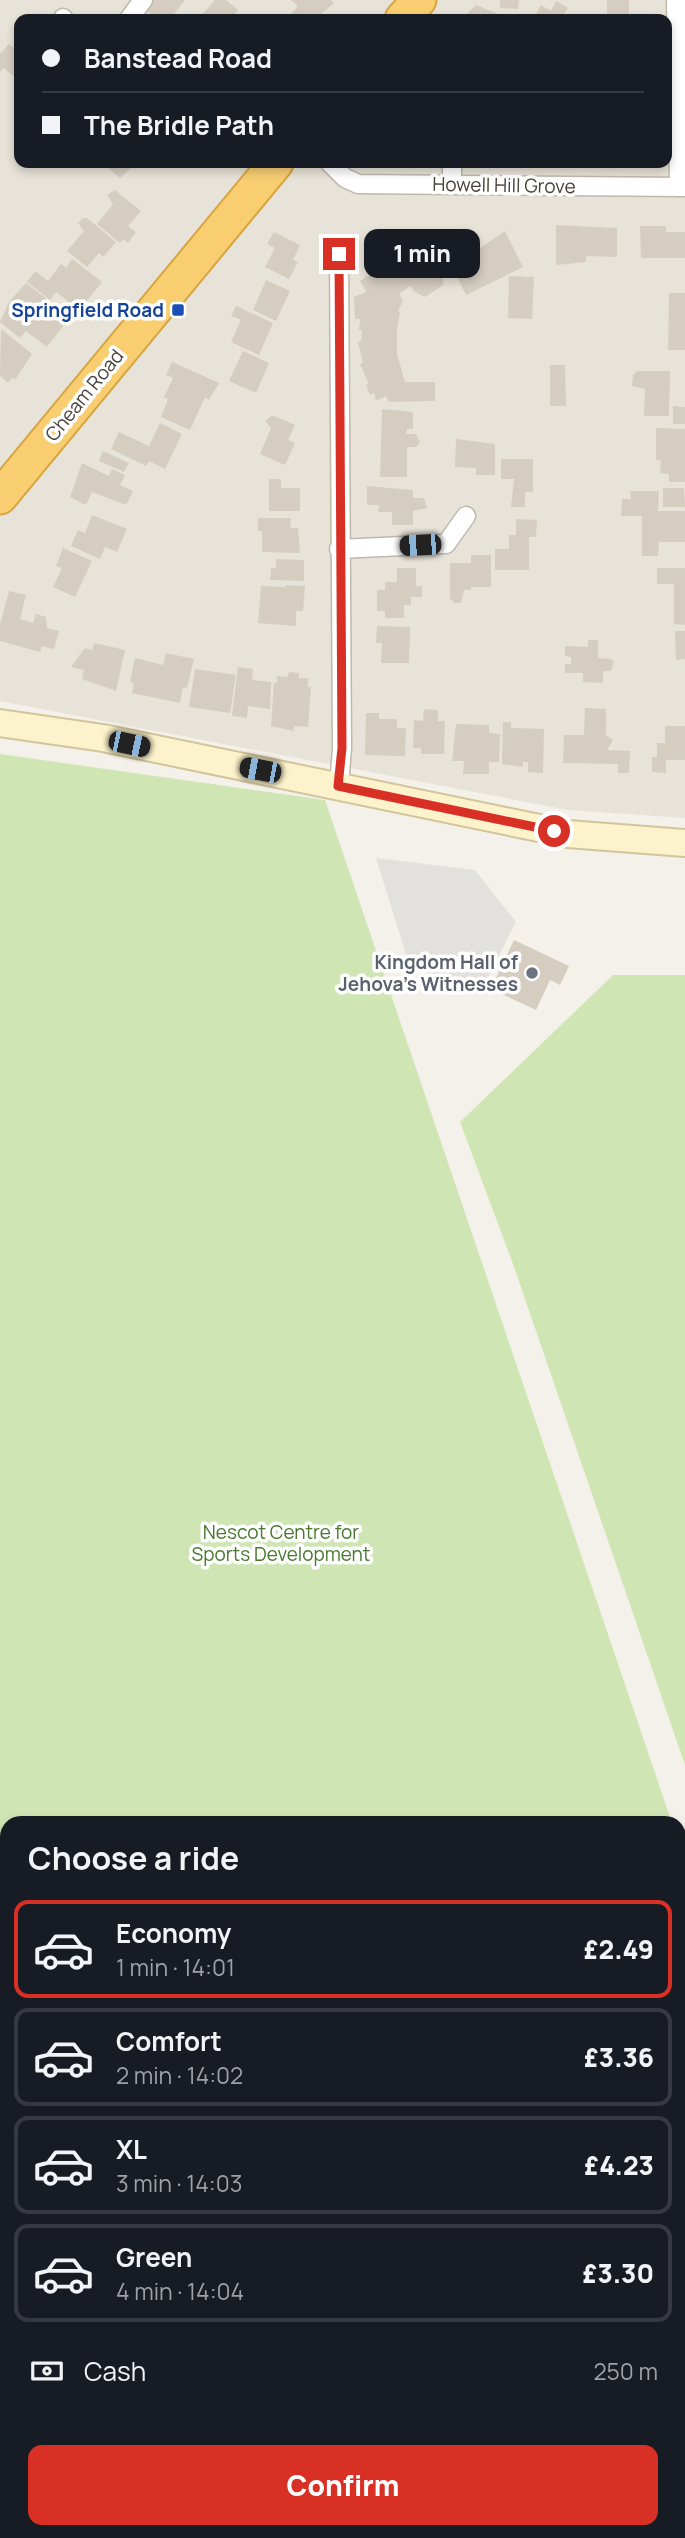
<!DOCTYPE html>
<html lang="en">
<head>
<meta charset="utf-8">
<style>
	:root { --surface:#171b24; --page:#20242c; --text:#f1f3f6; --muted:#9ea1a6; --line:#363941; --accent:#d93025 }
	body { margin:0; font-family:Manrope,sans-serif; background:var(--page); color:var(--text); height:100vh; display:flex; flex-direction:column; font-size:26px; white-space:nowrap }
	* { box-sizing:border-box; margin:0 }
	p { font-size:23px; color:var(--muted) }
	.icon { flex:none; width:38px; height:38px; fill:none; stroke:currentColor; stroke-width:2; stroke-linecap:round; stroke-linejoin:round }
	.map { position:relative; flex:1; overflow:hidden }
	.drawer { position:absolute; left:0px; top:1816px; width:686px; height:723px; display:flex; flex-direction:column; background:var(--surface); border-radius:21px 21px 0 0; box-shadow:0 4px 10px #0003 }
	.drawer>* { flex:none }
	.guide { position:absolute; left:14px; top:14px; width:658px; height:154px; border-radius:14px; box-shadow:0 4px 10px #0003; display:grid; align-content:center; height:154px; padding:0 28px; background:var(--surface) }
	.end { position:absolute; width:32px; height:32px; margin:-16px; border:9px solid #d93025; background:#fff; box-shadow:0 0 0 4px #fff }
	.from { border-radius:50% }
	.bubble { position:absolute; height:49px; border-radius:14px; background:var(--surface); box-shadow:0 4px 10px #0003; font-size:23px; font-weight:800; line-height:49px; text-align:center }
	.car { position:absolute; width:21px; height:42px; margin:-21px -10px; border-radius:9px; box-shadow:0 0 5px 2px #0007; background:linear-gradient(#222 24%,#8ab4d8 0 40%,#222 0 76%,#8ab4d8 0 86%,#222 0) }
	.guide b { display:flex; align-items:center; gap:24px; height:66px; font-size:26px }
	.guide b+b { border-top:2px solid var(--line) }
	.guide i { width:18px; height:18px; background:var(--text) }
	ul { padding:0; list-style:none }
	li { display:flex; align-items:center; gap:21px; height:98px; margin:0 14px 10px; padding:0 14px; border:4px solid var(--line); border-radius:14px }
	li div { flex:1 }
	li b { display:block; font-size:26px }
	li em { font-style:normal; font-weight:800 }
	li.active { border-color:var(--accent) }
	li>.icon { width:63px; height:63px; stroke-width:1.5 }
	h2 { padding:0 28px; font-size:32px; line-height:84px }
	.pay { display:flex; align-items:center; gap:18px; height:77px; padding:0 28px; font-size:26px }
	.pay p { margin-inline-start:auto }
	.primary-button { display:flex; gap:14px; margin-top:auto; padding:14px 28px }
	.primary-button a { flex:1; height:80px; border-radius:14px; background:var(--accent); color:#fff; font-size:28px; font-weight:800; line-height:80px; text-align:center }
	.map>svg:first-child { display:block }
	.residential { fill:#e8e3d8; fill-rule:evenodd }
	.education { fill:#ede6d4 }
	.green { fill:#cfe6b4 }
	.parking { fill:#e3e1de }
	.building { fill:#d5cdbf }
	.lines { fill:none; stroke-linecap:round; stroke-linejoin:round }
	.street-casing { stroke:#bfb9ac; stroke-width:21 }
	.secondary-casing { stroke:#d2c59b; stroke-width:30 }
	.highway-casing { stroke:#d7a440; stroke-width:37 }
	.street { stroke:#fff; stroke-width:18 }
	.secondary { stroke:#fcf2cb; stroke-width:26 }
	.highway { stroke:#f8ce71; stroke-width:33 }
	.route { stroke:#d93025; stroke-width:9 }
	.transit-dot { fill:#1a4fb4; stroke:#fff; stroke-width:2.5 }
	.worship-dot { fill:#6b7280; stroke:#fff; stroke-width:2.5 }
	.labels { text-anchor:middle; dominant-baseline:central; stroke-width:7; stroke-linejoin:round; paint-order:stroke }
	.street-label { font-size:19px; fill:#484238; stroke:#fff }
	.transit-label { font-size:19px; font-weight:bold; fill:#164399; stroke:#fff; text-anchor:end }
	.worship-label { font-size:19px; font-weight:bold; fill:#5b616d; stroke:#fff; text-anchor:end }
	.park-label { font-size:19px; fill:#47782d; stroke:#fff }
</style>
</head>
<body>
<div class="map">
<svg width="685" height="2538" viewBox="0 0 685 2538">
	<rect width="100%" height="100%" fill="#f4f1ea"/>
	<!-- residential -->
	<path class="residential" d="M0 0H685V818L568 810 0 701ZM19 19H667V163H19Z"/>
	<!-- education -->
	<polygon class="education" points="0,2180 7,2180 7,2532 679,2532 679,2193 685,2193 685,2538 0,2538"/>
	<!-- green -->
	<g class="green">
		<polygon points="0,754 325,800 672,1823 7,1824 7,2153 0,2153"/>
		<polygon points="613,975 685,975 685,1765 513,1264 460,1122"/>
		<polygon points="679,1843 685,1860 685,2155 679,2155"/>
	</g>
	<!-- parking -->
	<g class="parking">
		<polygon points="376,858 475,870 516,922 479,995 409,964"/>
		<polygon points="97,2532 357,2532 355,2538 96,2538"/>
	</g>
	<!-- building -->
	<g class="building">
		<polygon points="151,0 185,0 170,19 147,19 151,14 145,9"/>
		<polygon points="215,0 226,0 238,10 230,19 193,19 195,16 198,19"/>
		<polygon points="291,0 331,0 334,3 322,13 325,16 322,19 290,19 288,18 298,6"/>
		<polygon points="500,0 519,0 518,9 500,8"/>
		<rect x="607" y="0" width="22" height="19"/>
		<polygon points="556,1 568,8 561,19 533,19 541,5 551,11"/>
		<polygon points="476,5 496,13 493,17 497,19 462,19"/>
		<polygon points="9,44 19,52 19,81 4,68 0,72 0,54"/>
		<polygon points="102,163 136,163 120,178"/>
		<polygon points="115,190 141,211 128,226 136,232 128,243 123,239 120,243 97,224 113,204 107,195"/>
		<polygon points="83,218 87,218 116,242 103,257 99,253 87,267 67,251 84,231 78,223"/>
		<polygon points="556,225 617,228 617,257 586,256 586,262 556,265"/>
		<polygon points="640,226 666,226 666,232 685,232 685,258 641,258"/>
		<polygon points="442,229 445,234 443,285 425,297 415,292 410,286 399,294 403,301 398,311 400,312 397,329 397,354 405,382 435,382 435,401 389,402 386,396 376,401 374,393 370,395 366,385 369,384 360,364 363,363 358,342 361,341 362,330 359,330 360,319 355,319 354,297 366,292 360,281 381,267 378,263 410,246 413,249"/>
		<polygon points="505,231 523,267 466,295 453,269 476,257 474,252"/>
		<polygon points="274,232 300,245 293,260 298,262 289,279 265,267 275,248 267,244"/>
		<polygon points="72,259 102,282 82,307 78,304 76,307 56,292 50,300 27,282 35,271 48,281 61,264 66,268"/>
		<polygon points="509,276 534,277 532,319 508,318"/>
		<polygon points="266,280 290,291 276,321 253,310"/>
		<polygon points="26,283 70,317 47,347 26,331 20,338 0,322 9,302"/>
		<polygon points="669,293 685,293 685,350 668,350"/>
		<polygon points="236,306 273,323 259,355 231,342 241,320 231,316"/>
		<polygon points="1,329 32,354 15,380 12,378 8,383 0,376"/>
		<polygon points="243,351 269,363 256,393 229,381"/>
		<polygon points="172,362 219,383 209,400 205,397 190,430 161,417 168,399 164,397 173,378 166,375"/>
		<polygon points="550,365 565,365 566,406 550,406"/>
		<polygon points="637,371 670,371 669,416 644,416 645,389 632,386 633,375"/>
		<polygon points="673,406 685,407 685,424 673,424"/>
		<polygon points="382,409 413,412 413,429 407,429 406,434 416,434 420,442 416,447 407,447 407,477 380,477"/>
		<polygon points="272,415 295,425 288,440 295,443 285,465 260,454 271,428 265,421"/>
		<polygon points="160,423 182,434 165,469 149,461 146,466 111,449 119,432 149,446"/>
		<polygon points="656,428 685,429 685,482 669,482 669,474 660,473 661,460 656,460"/>
		<polygon points="456,439 495,444 495,475 476,475 476,468 455,467"/>
		<polygon points="103,451 129,463 124,472 99,461"/>
		<polygon points="501,459 533,459 533,492 525,492 525,507 511,507 514,479 501,479"/>
		<polygon points="82,463 109,476 112,469 125,475 120,485 133,491 126,505 92,492 86,505 70,497"/>
		<polygon points="269,479 281,479 281,488 300,488 300,511 269,511"/>
		<polygon points="367,486 413,490 413,498 424,498 427,508 413,511 413,525 392,525 392,512 378,512 379,505 367,505"/>
		<polygon points="663,488 684,488 685,507 663,507"/>
		<polygon points="630,491 659,491 658,511 685,511 685,542 659,542 658,556 642,556 642,516 621,516 622,499 631,499"/>
		<polygon points="92,515 127,529 117,552 105,547 100,559 71,546 78,530 85,533"/>
		<polygon points="258,518 291,518 290,528 298,528 300,553 262,552 262,531 258,531"/>
		<polygon points="516,519 537,520 536,537 529,537 529,570 495,570 495,549 509,549 509,535 516,535"/>
		<polygon points="63,548 92,561 75,597 53,587 62,568 56,566"/>
		<polygon points="471,555 491,555 491,587 471,587 471,590 464,590 461,603 455,603 450,599 450,563 471,563"/>
		<polygon points="276,559 304,560 304,581 270,580 271,568 276,568"/>
		<polygon points="397,568 416,568 416,586 422,586 422,597 411,597 411,605 404,605 404,618 385,618 385,611 377,611 377,590 385,590 385,582 397,582"/>
		<polygon points="657,568 685,568 685,625 674,624 674,584 657,584"/>
		<polygon points="286,585 305,586 303,611 296,611 296,626 258,623 261,586 286,587"/>
		<polygon points="9,591 26,595 20,619 33,623 36,614 46,617 47,628 59,631 54,649 42,646 40,652 0,641 0,625"/>
		<polygon points="377,626 410,627 409,663 381,663 382,643 376,643"/>
		<polygon points="675,631 685,631 685,659 676,660"/>
		<polygon points="588,640 598,640 598,658 611,659 614,662 611,671 603,671 603,683 583,682 583,673 565,673 565,664 571,664 571,657 565,656 565,646 588,647"/>
		<polygon points="94,643 125,650 116,691 82,679 84,670 71,667 85,648 92,650"/>
		<polygon points="166,653 194,659 187,688 183,687 180,703 132,693 134,683 130,682 135,658 163,665"/>
		<polygon points="238,667 253,669 252,680 271,682 270,709 248,706 247,718 232,716"/>
		<polygon points="195,669 236,675 230,713 189,707"/>
		<polygon points="289,672 299,673 299,678 308,678 308,687 311,687 308,727 294,726 294,731 271,726 274,683 277,683 277,676 288,677"/>
		<polygon points="585,708 606,709 606,735 613,740 607,750 630,751 629,773 618,773 618,764 563,763 564,735 584,735"/>
		<polygon points="424,709 438,710 438,721 445,721 444,754 421,754 421,748 413,748 414,720 423,721"/>
		<polygon points="366,713 379,713 379,719 397,719 397,728 406,728 405,756 365,755"/>
		<polygon points="503,722 511,722 511,728 544,729 543,773 528,772 528,762 523,762 523,767 502,764"/>
		<polygon points="456,724 489,725 489,733 500,734 499,762 489,762 489,774 463,774 464,761 452,761"/>
		<polygon points="665,726 685,726 685,760 666,760 666,773 652,772 652,757 657,757 657,743 665,743"/>
		<polygon points="514,940 569,966 560,985 550,980 536,1010 491,989"/>
		<polygon points="0,2520 7,2521 7,2532 87,2532 86,2538 0,2538"/>
	</g>
	<g class="lines">
		<!-- street casing -->
		<g class="street-casing">
			<g id="street">
				<polyline points="676,0 679,187"/>
				<polyline points="63,18 64,19"/>
				<polyline points="129,19 143,0"/>
				<polyline points="330,163 345,178 358,184 685,187"/>
				<polyline points="452,184 452,163"/>
				<polyline points="339,549 446,544 466,516"/>
				<polyline points="339,786 342,748 339,254"/>
			</g>
		</g>
		<!-- secondary casing -->
		<g class="secondary-casing">
			<polyline id="secondary" points="0,723 103,738 568,834 685,843"/>
		</g>
		<!-- highway casing -->
		<g class="highway-casing">
			<g id="highway">
				<polyline points="402,19 419,0"/>
				<polyline points="0,497 276,163"/>
			</g>
		</g>
		<!-- street -->
		<use href="#street" class="street"/>
		<!-- secondary -->
		<use href="#secondary" class="secondary"/>
		<!-- highway -->
		<use href="#highway" class="highway"/>
	</g>
	<g class="lines">
		<!-- route -->
		<polyline class="route" points="339,254 342,748 338,786 554,831"/>
	</g>
	<!-- markers -->
	<rect class="transit-dot" x="171" y="303" width="14" height="14" rx="3.5"/>
	<circle class="worship-dot" cx="532" cy="973" r="7"/>
	<g class="labels">
		<!-- street labels -->
		<g class="street-label">
			<text transform="translate(504 185) rotate(1)">Howell Hill Grove</text>
			<text transform="translate(84 395) rotate(-51)">Cheam Road</text>
		</g>
		<!-- transit labels -->
		<g class="transit-label">
			<text x="164" y="310">Springfield Road</text>
		</g>
		<!-- worship labels -->
		<g class="worship-label">
			<text x="518" y="962">Kingdom Hall of<tspan x="518" dy="22">Jehova's Witnesses</tspan></text>
		</g>
		<!-- park labels -->
		<g class="park-label">
			<text x="281" y="1532">Nescot Centre for<tspan x="281" dy="22">Sports Development</tspan></text>
		</g>
	</g>
</svg>
<i class="end from" style="left:554px;top:831px"></i>
<i class="end" style="left:339px;top:254px"></i>
<div class="bubble" style="left:364px;top:229px;width:116px">1 min</div>
<i class="car" style="left:420px;top:545px;rotate:267deg"></i>
<i class="car" style="left:129px;top:744px;rotate:102deg"></i>
<i class="car" style="left:260px;top:770px;rotate:281deg"></i>
<div class="guide">
<b><i class="from"></i>Banstead Road</b>
<b><i></i>The Bridle Path</b>
</div>
<section class="drawer">
<h2>Choose a ride</h2>
<ul>
<li class="active"><svg class="icon" aria-label="car" viewBox="0 0 24 24"><path d="M5 17H2v-5l4-1 3-4h7l3 4 3 1v5h-3M9 17h6M6 11h13"/><circle cx="7" cy="17" r="2"/><circle cx="17" cy="17" r="2"/></svg><div><b>Economy</b><p>1 min · 14:01</p></div><em>£2.49</em></li>
<li><svg class="icon" aria-label="car" viewBox="0 0 24 24"><path d="M5 17H2v-5l4-1 3-4h7l3 4 3 1v5h-3M9 17h6M6 11h13"/><circle cx="7" cy="17" r="2"/><circle cx="17" cy="17" r="2"/></svg><div><b>Comfort</b><p>2 min · 14:02</p></div><em>£3.36</em></li>
<li><svg class="icon" aria-label="car" viewBox="0 0 24 24"><path d="M5 17H2v-5l4-1 3-4h7l3 4 3 1v5h-3M9 17h6M6 11h13"/><circle cx="7" cy="17" r="2"/><circle cx="17" cy="17" r="2"/></svg><div><b>XL</b><p>3 min · 14:03</p></div><em>£4.23</em></li>
<li><svg class="icon" aria-label="car" viewBox="0 0 24 24"><path d="M5 17H2v-5l4-1 3-4h7l3 4 3 1v5h-3M9 17h6M6 11h13"/><circle cx="7" cy="17" r="2"/><circle cx="17" cy="17" r="2"/></svg><div><b>Green</b><p>4 min · 14:04</p></div><em>£3.30</em></li>
</ul>
<div class="pay"><svg class="icon" aria-label="cash" viewBox="0 0 24 24"><path d="M3 7h18v10H3z"/><circle cx="12" cy="12" r="2"/></svg>Cash<p>250 m</p></div>
<div class="primary-button"><a>Confirm</a></div>
</section>
</div>
</body>
</html>
